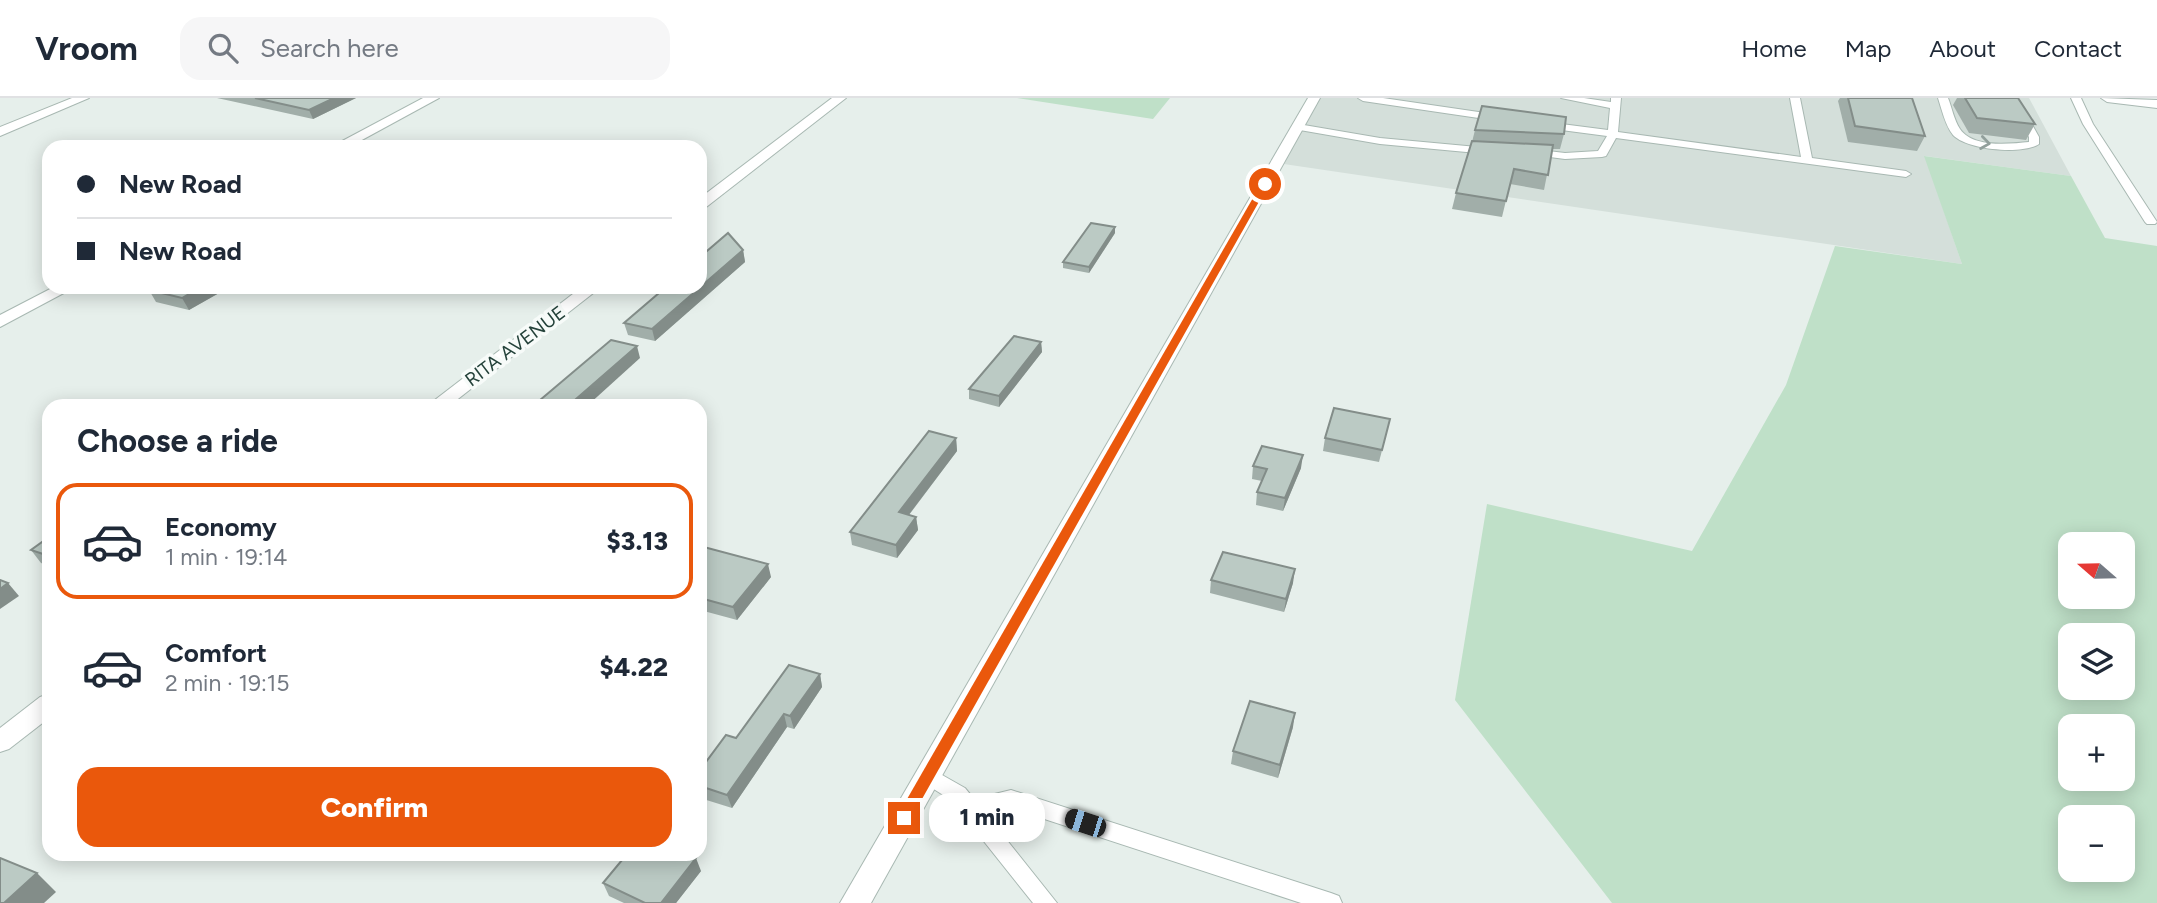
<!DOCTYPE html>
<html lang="en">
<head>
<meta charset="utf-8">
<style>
	:root { --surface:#fff; --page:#f6f6f7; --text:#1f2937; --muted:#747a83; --line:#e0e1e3; --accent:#ea580c }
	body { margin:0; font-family:Figtree,sans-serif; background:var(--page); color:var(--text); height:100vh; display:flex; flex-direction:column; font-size:26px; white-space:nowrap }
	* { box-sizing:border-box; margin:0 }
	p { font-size:23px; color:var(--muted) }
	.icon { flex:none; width:38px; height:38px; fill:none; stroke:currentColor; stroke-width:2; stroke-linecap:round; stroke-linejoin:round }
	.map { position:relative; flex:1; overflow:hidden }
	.drawer { position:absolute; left:42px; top:301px; width:665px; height:462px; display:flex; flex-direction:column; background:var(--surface); border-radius:21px; box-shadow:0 4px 18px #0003 }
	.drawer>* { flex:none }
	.top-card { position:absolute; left:42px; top:42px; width:665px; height:154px; border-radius:21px; box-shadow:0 4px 18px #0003; display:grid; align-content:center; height:154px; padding:0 35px; background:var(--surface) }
	.needle { width:46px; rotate:290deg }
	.controls { position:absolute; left:2058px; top:434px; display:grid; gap:14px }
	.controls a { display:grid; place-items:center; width:77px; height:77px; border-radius:14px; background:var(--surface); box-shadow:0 4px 18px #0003; font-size:35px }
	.end { position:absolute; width:32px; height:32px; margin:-16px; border:9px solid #ea580c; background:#fff; box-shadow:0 0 0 4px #fff }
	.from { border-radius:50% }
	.bubble { position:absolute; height:49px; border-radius:21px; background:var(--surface); box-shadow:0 4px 18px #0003; font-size:23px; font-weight:800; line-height:49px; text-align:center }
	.car { position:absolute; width:21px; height:42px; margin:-21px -10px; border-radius:9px; box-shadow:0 0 5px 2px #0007; background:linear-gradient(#222 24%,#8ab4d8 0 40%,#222 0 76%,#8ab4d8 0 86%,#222 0) }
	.top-card b { display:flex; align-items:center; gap:24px; height:66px; font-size:26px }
	.top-card b+b { border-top:2px solid var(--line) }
	.top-card i { width:18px; height:18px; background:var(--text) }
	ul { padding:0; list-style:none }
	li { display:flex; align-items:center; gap:21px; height:116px; margin:0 14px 10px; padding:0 21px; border:4px solid transparent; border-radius:21px }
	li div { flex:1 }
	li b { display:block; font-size:26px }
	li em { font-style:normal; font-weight:800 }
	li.selected { border-color:var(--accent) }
	li>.icon { width:63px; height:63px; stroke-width:1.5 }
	h2 { padding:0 35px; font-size:32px; line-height:84px }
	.primary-button { display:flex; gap:14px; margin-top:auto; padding:14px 35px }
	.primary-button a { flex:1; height:80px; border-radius:21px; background:var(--accent); color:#fff; font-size:28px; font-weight:800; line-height:80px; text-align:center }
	header { display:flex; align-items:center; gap:42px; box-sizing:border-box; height:98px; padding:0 35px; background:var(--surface); border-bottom:2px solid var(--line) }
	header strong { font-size:33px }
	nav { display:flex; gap:38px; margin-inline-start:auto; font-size:24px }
	.search { width:490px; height:63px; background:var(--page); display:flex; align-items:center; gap:18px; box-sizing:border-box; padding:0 24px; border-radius:21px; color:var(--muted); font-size:26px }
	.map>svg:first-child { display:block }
	.built { fill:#d4dfda }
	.green { fill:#bfe0c8; fill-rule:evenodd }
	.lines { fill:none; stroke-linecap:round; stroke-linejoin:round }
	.service-casing { stroke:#a8b8b2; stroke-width:2 }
	.minor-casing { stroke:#a8b8b2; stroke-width:2 }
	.tertiary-casing { stroke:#a8b8b2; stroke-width:2 }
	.service { fill:#fff; fill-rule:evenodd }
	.minor { fill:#fff; fill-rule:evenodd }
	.tertiary { fill:#fff; fill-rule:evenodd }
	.wall { fill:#a1aea9 }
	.shaded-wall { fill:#838d89 }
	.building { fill:#bbcac4; stroke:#838d89; stroke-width:2 }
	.oneway { stroke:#92a09c }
	.route { fill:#ea580c }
	.labels { text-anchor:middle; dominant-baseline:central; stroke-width:7; stroke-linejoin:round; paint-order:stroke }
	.street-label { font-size:19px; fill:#24423a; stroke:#f7fbf9 }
</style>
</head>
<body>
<header>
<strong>Vroom</strong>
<div class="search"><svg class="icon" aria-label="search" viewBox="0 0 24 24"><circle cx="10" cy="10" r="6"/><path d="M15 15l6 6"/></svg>Search here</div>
<nav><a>Home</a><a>Map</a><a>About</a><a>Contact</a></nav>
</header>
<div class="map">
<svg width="2157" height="805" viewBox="0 0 2157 805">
	<rect width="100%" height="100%" fill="#e6efeb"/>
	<!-- built -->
	<polygon class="built" points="1314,0 2029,0 2071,78 1925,58 1962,166 1277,65"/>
	<!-- green -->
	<g class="green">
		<polygon points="1017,0 1170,0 1153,21"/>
		<path d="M1924 58 2071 78 2105 140 2157 148V805H1612L1455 602 1487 406 1692 453 1786 287 1835 148 1962 166ZM2123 446V499H2070V446ZM2123 537V590H2070V537ZM2123 628V681H2070V628ZM2123 719V772H2070V719Z"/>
	</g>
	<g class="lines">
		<!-- service casing -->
		<g class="service-casing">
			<g id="service">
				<polygon points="1358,0 1383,0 1499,17 1504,20 1499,23 1363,3"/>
				<polygon points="1561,0 1584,0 1611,4 1611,0 1621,0 1618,34 1801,59 1790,0 1800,0 1812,60 1906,73 1911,76 1906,79 1616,40 1606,58 1602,59 1565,61 1527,56 1527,52 1531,51 1565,55 1598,53 1607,38 1546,30 1541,27 1546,24 1608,32 1610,10"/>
				<path d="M1938 0H1948C1952 10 1954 22 1960 31 1973 50 2009 46 2029 44V39L2007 0H2017L2039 39V46C2023 57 1967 52 1953 37 1945 27 1942 12 1938 0Z"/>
				<polygon points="2071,0 2081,0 2093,26 2157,124 2155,126 2147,126 2145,124 2083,26"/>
				<polygon points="1298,26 1380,40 1488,50 1493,53 1488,56 1380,46 1294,31 1294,27"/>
				<polygon points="928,669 965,690 974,701 1011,692 1331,795 1339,798 1342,805 1301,805 1011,710 986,716 1057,805 1033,805 951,702 921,683 918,677 921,671"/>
			</g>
		</g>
		<!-- minor casing -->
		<g class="minor-casing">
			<g id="minor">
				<polygon points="72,0 89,0 0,38 0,29"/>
				<polygon points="423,0 439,0 349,49 331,49"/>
				<polygon points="832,0 846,0 705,110 700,112 700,100"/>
				<polygon points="54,189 75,189 0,229 0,217"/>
				<polygon points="582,189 601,189 449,308 427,308"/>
				<polygon points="49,596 49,620 9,651 0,654 0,630 40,599"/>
			</g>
		</g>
		<!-- tertiary casing -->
		<g class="tertiary-casing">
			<g id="tertiary">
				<polygon points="1308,0 1320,0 871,805 840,805"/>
				<polygon points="2101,0 2157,2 2157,10 2107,4"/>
			</g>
		</g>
		<!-- service -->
		<use href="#service" class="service"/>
		<!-- minor -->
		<use href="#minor" class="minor"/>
		<!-- tertiary -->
		<use href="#tertiary" class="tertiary"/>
	</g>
	<!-- wall -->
	<g class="wall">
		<polygon points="217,0 356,0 313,21"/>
		<polygon points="1840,0 1912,0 1925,38 1917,53 1848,44 1838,3"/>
		<polygon points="1957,0 2018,0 2035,26 2026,42 1969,35 1953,7"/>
		<polygon points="1475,32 1564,36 1560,51 1552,51 1544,92 1510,86 1502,119 1452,111 1456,95 1472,44"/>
		<polygon points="1115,135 1089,175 1063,170 1063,164"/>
		<polygon points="743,152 745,164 655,243 628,237 624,225"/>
		<polygon points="153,189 215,189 219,195 189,212 156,204 149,192"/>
		<polygon points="1041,244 1042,254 999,309 969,301 969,291"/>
		<polygon points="1390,321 1379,364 1323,353 1325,340"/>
		<polygon points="956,340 957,353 909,417 916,419 918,432 897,460 852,447 850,434"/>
		<polygon points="1253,368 1301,370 1283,413 1256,407 1257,394 1262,383 1252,381"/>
		<polygon points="49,439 49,468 41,465 31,452"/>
		<polygon points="700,448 771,479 737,522 700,512"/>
		<polygon points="1211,482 1293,485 1284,514 1210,495"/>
		<polygon points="820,576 822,589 794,631 787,629 732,710 700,700 700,672 736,640"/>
		<polygon points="1293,629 1278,680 1231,666 1233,653"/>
		<polygon points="701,773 676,805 624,805 609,798 603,785"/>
	</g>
	<!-- shaded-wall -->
	<g class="shaded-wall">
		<polygon points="334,0 356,0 313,21 309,12"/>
		<polygon points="1115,129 1115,135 1089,175 1089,169"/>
		<polygon points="743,152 745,164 655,243 652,231"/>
		<polygon points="201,189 215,189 219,195 189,212 182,200"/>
		<polygon points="1041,244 1042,254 999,309 999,298"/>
		<polygon points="637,248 640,260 587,308 568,308"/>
		<polygon points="956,340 957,353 901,427 899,414"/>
		<polygon points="1303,357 1301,370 1283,413 1285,400"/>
		<polygon points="916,419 918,432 897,460 896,447"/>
		<polygon points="768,466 771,479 737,522 733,509"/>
		<polygon points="1295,471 1293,485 1284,514 1286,501"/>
		<polygon points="8,485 19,498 0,511 0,491"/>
		<polygon points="820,576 822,589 794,631 790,618"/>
		<polygon points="1295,615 1293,629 1278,680 1280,667"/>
		<polygon points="784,616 787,629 732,710 727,697"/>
		<polygon points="696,760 701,773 676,805 661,805"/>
		<polygon points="37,775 56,794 44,805 4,805"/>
	</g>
	<!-- building -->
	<g class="building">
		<polygon points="255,0 334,0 309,12"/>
		<polygon points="1848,0 1912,0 1925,38 1855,28"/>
		<polygon points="1965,0 2018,0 2035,26 1977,20"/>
		<polygon points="1482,8 1566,19 1564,36 1475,32"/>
		<polygon points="1472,43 1553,47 1548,77 1514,71 1506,103 1456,95"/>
		<polygon points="1091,125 1115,129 1089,169 1063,164"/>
		<polygon points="728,135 743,152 652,231 624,225 666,189 700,189 700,159"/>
		<polygon points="153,189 201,189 182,200 149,192"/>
		<polygon points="1014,238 1041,244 999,298 969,291"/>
		<polygon points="611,242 637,248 568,308 533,308"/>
		<polygon points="1334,310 1390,321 1382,352 1325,340"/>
		<polygon points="929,333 956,340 899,414 916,419 896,447 850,434"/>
		<polygon points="1262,348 1303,357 1285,400 1257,394 1267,371 1253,368"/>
		<polygon points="49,439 49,458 31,452"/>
		<polygon points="700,448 768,466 733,509 700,500"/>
		<polygon points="1223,454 1295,471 1286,501 1211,482"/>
		<polygon points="0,482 8,485 0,491"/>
		<polygon points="789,567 820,576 790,618 784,616 727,697 700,688 700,672 726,637 736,640"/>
		<polygon points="1250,603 1295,615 1280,667 1233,653"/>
		<polygon points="627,756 687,756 696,760 661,805 645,805 603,785"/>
		<polygon points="0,760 37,775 4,805 0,805"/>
	</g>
	<!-- one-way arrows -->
	<defs><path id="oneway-chevron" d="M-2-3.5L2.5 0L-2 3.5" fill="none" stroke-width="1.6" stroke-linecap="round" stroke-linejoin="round" transform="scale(1.75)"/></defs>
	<use class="oneway" href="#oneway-chevron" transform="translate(1985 45) rotate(8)"/>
	<!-- route -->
	<polygon class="route" points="1265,84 1269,86 909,724 899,724 897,720 899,715 1261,86"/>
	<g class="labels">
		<!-- street labels -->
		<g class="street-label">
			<text transform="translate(515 248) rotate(-37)">RITA AVENUE</text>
		</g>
	</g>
</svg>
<div class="controls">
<a><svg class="needle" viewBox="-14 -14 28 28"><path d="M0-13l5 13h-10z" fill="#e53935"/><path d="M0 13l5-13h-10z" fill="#747a83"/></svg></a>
<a><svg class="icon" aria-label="layers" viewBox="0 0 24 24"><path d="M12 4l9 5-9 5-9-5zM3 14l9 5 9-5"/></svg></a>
<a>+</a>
<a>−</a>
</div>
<i class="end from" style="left:1265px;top:86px"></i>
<i class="end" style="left:904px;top:720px"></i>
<div class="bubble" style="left:929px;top:695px;width:116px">1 min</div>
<i class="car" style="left:1085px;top:725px;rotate:288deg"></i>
<div class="top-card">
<b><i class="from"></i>New Road</b>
<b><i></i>New Road</b>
</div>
<section class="drawer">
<h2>Choose a ride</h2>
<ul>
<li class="selected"><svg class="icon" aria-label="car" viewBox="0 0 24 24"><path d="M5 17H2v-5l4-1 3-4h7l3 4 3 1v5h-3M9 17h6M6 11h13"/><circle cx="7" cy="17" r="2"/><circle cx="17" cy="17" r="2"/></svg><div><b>Economy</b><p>1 min · 19:14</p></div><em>$3.13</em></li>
<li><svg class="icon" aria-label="car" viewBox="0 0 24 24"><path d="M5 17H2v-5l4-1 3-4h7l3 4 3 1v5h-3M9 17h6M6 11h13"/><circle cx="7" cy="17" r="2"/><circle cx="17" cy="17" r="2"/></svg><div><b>Comfort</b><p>2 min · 19:15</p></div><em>$4.22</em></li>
</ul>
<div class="primary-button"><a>Confirm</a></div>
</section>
</div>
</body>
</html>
